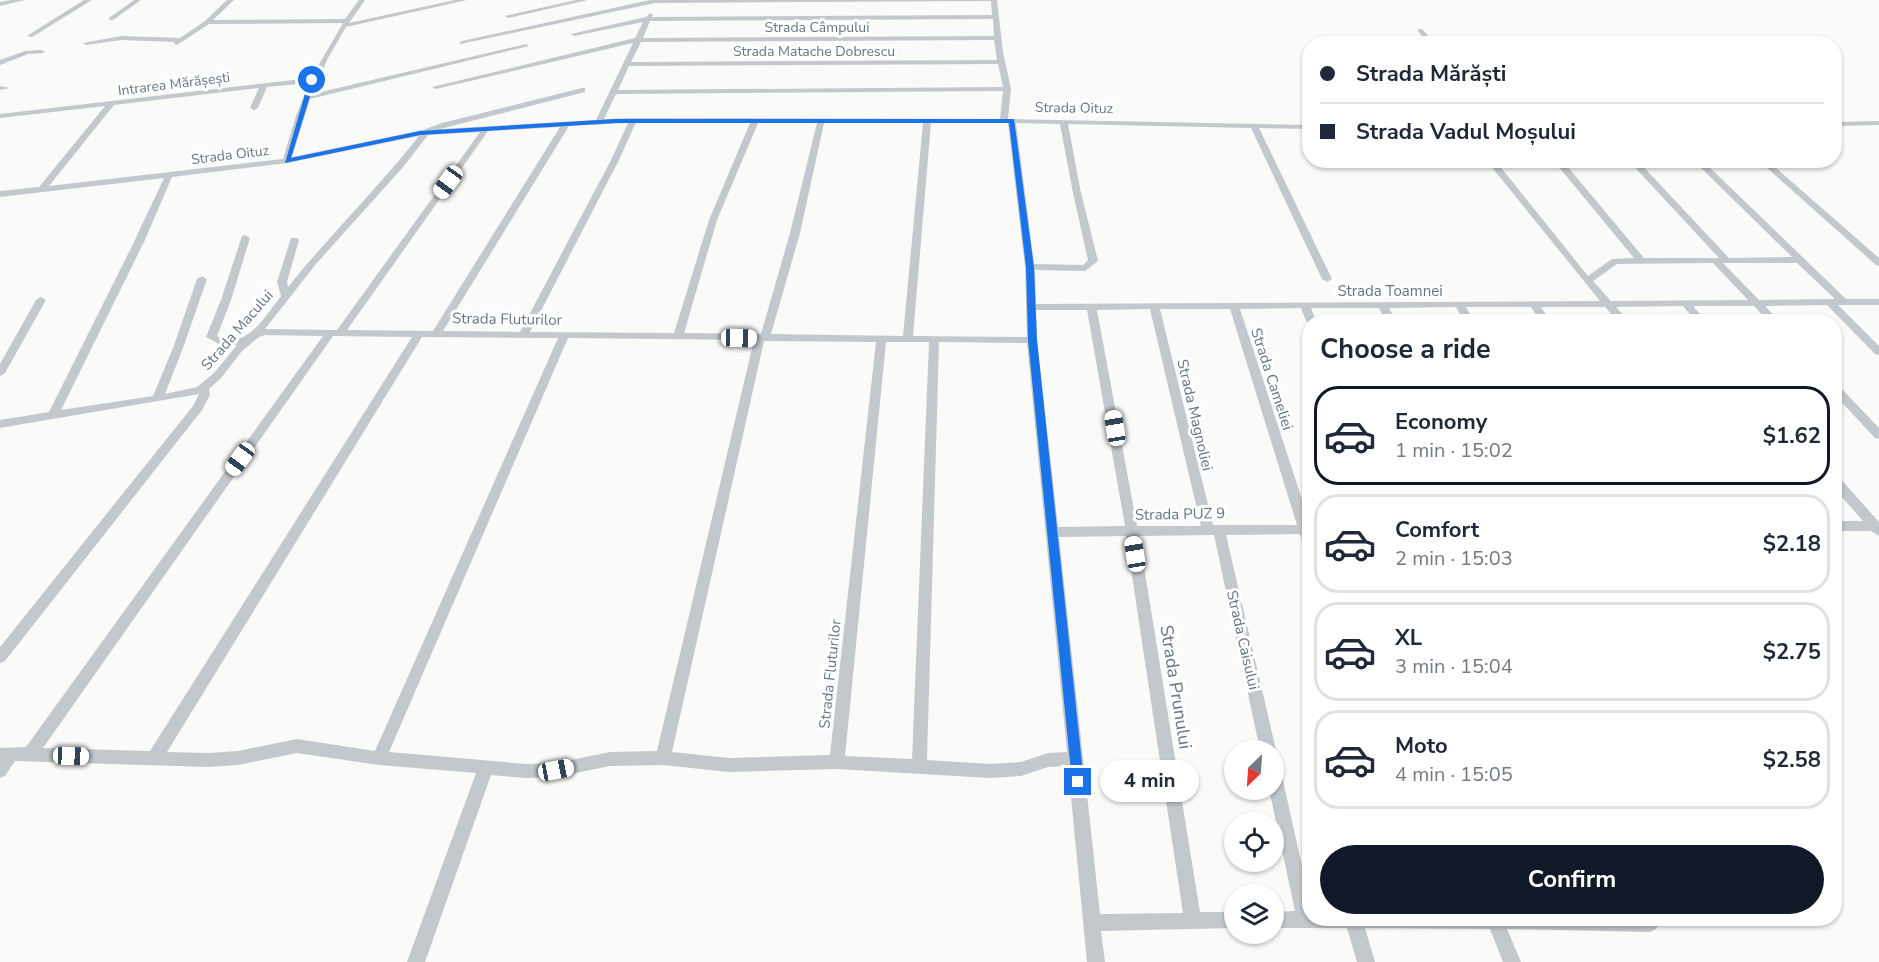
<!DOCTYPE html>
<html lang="en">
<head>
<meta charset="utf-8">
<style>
	:root { --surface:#fff; --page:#f2f2f3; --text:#1f2937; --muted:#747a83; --line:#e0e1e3; --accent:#111827 }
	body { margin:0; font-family:"Nunito Sans",sans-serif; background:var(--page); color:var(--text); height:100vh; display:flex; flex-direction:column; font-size:22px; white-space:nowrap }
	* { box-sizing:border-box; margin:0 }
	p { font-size:20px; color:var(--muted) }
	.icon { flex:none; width:33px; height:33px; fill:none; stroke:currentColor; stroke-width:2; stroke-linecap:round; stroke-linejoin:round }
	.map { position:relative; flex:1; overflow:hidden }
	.sheet { position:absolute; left:1302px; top:314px; width:540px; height:612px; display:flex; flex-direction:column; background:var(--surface); border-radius:24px; box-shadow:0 2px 4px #0004 }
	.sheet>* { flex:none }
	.banner { position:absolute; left:1302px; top:36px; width:540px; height:132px; border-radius:24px; box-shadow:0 2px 4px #0004; display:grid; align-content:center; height:132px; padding:0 18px; background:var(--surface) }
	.needle { width:39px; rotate:205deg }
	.controls { position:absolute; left:1224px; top:740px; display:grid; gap:12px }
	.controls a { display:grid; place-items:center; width:60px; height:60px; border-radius:50%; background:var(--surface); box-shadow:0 2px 4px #0004; font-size:30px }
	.end { position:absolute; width:27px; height:27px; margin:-14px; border:8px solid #1a73e8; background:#fff; box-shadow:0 0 0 3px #fff }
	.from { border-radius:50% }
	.bubble { position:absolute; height:42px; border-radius:21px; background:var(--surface); box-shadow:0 2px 4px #0004; font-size:20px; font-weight:700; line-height:42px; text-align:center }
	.car { position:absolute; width:18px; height:36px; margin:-18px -9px; border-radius:8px; box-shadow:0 0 4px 2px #0007; background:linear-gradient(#fff 24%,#345 0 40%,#fff 0 76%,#345 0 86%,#fff 0) }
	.banner b { display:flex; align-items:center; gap:21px; height:57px; font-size:22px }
	.banner b+b { border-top:2px solid var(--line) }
	.banner i { width:15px; height:15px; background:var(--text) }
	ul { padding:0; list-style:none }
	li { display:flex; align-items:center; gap:18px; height:99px; margin:0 12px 9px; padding:0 6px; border:3px solid var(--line); border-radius:24px }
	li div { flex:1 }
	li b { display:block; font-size:22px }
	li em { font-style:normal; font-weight:700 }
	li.on { border-color:var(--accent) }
	li>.icon { width:54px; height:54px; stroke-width:1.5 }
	h2 { padding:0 18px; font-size:27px; line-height:72px }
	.action { display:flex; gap:12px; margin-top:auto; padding:12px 18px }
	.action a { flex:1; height:69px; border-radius:36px; background:var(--accent); color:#fff; font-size:24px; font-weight:700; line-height:69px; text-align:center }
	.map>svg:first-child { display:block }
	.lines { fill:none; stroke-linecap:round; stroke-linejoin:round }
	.minor { fill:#c3c8cc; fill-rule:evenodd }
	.route { fill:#1a73e8 }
	.labels { text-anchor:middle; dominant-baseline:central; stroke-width:6; stroke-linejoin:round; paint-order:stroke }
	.far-street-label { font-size:14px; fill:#657683; stroke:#fff }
	.street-label { font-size:15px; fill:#657683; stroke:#fff }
	.near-street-label { font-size:18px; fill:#657683; stroke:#fff }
</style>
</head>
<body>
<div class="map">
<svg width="1879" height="962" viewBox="0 0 1879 962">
	<rect width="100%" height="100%" fill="#fafaf8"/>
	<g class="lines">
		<!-- minor -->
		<g class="minor">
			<polygon points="11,0 25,0 0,6 0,2"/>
			<polygon points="84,0 92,0 32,37 27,36"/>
			<polygon points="134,0 141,0 113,20 109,20 109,18"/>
			<path d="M227 0H234L213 20 345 19 359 0H365L349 23 455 0H467L346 27 328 58 312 94 526 44 529 46 310 99 292 157 423 130 442 123 582 88H585V92L440 129 596 120 633 43 436 89 432 87 635 38 643 22 574 36 571 34 646 17 650 13 653 15 652 17 992 15 991 1 655 3 460 44 459 43 462 41 650 0H997L1003 52 1011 89 1008 119 1310 125V129L1259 128 1332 279 1327 282 1322 279 1251 128 1068 124 1081 193 1098 261 1085 271 1035 270 1036 304 1600 301 1486 160H1495L1588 276 1612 259 1634 258 1553 160H1562L1644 258H1719L1628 160H1637L1729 258 1792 257 1693 160H1702L1846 299H1879V305H1838L1879 346V355L1875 354 1827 305 1765 306 1779 321H1768L1754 306H1693L1706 321H1696L1683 306 1616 307 1629 321H1618L1605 307H1541L1550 321H1540L1531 307H1466L1474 321H1464L1456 307 1389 308 1396 321H1386L1379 308H1311L1316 321H1310V324L1306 321 1301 308 1240 309 1310 524V551L1305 549 1300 534 1226 535 1276 750 1274 754V750H1260L1214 535 1139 536 1200 912H1234V928L1101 931 1105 962H1087L1068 766 1048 767 1021 776 990 778 837 769 729 772 663 765 610 766 556 777 526 778 491 775 425 962H407L476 773 379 765 297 753 238 765 209 767 15 761 5 776 0 778V748L26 747 323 336 265 335 259 337 242 351 221 378 209 389 210 395 202 410 5 661 0 663V647L193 406 199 394 0 428V420L49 412 134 242 164 178 0 197V191L39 187 105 106 0 118V114L311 78 343 23 209 24 177 45 175 44 174 42 121 40 86 45 83 43 121 36 180 38 205 21ZM993 19 994 36 643 38 650 21ZM994 40 997 60 631 62 641 42ZM998 64 1003 87 618 90 629 66ZM309 83 296 116 283 159 49 186 114 105 259 88 250 108 254 110 258 108 267 87ZM1003 91 1000 119 633 118 604 119 616 94ZM636 122 750 123 709 220 674 333 530 332 619 160ZM628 123 611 160 520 332 443 331 569 126ZM758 123H817L790 233 761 334 684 333 717 220ZM824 123H923L903 336 771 334 800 233ZM931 123H1008L1025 267 1027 337 913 336ZM1016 123 1060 124 1073 193 1088 260 1083 265 1034 264ZM560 127 433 331 347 330 488 131ZM480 132 337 330 265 329 316 264 404 166 428 135ZM419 136C378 188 330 235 288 287L287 282 299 240 297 238H291L277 282 281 296C265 316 247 351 217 336L231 300 250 238 245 235 242 236 221 300 206 337 221 345H237L214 373 197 387 165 394 183 348 207 279 202 276 197 279 173 348 153 396 61 410 144 242 172 177 287 163ZM1713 263 1748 300 1611 301 1593 281 1617 264ZM1723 263H1797L1835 299 1759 300ZM1150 309 1201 526H1137L1097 310ZM1160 309H1230L1297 525H1213ZM1036 310H1087L1125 526 1058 527 1037 340ZM333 336 412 337 150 751 43 748ZM422 337 558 338 375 751 297 739 238 751 209 753 167 752ZM568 338 754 340 657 751 610 752 556 763 526 764 389 752ZM764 341 876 342 830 755 729 758 672 752ZM886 342H929L912 759 845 756ZM939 342 1027 343 1067 752 1048 753 1021 762 990 764 927 760ZM1126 536 1183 913 1100 914 1059 537Z"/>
			<polygon points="576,0 588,0 508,18 505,16"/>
			<polygon points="1418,29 1422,29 1436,44 1429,44 1418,31"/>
			<polygon points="41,50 45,52 43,53 28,54 0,65 0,60 25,51"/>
			<polygon points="0,86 10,88 0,90"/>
			<polygon points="1879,121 1879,125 1834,126 1834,122"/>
			<polygon points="1758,160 1767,160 1879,258 1879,266 1876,265"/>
			<polygon points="41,297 46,300 5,373 0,376 0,364 36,300"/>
			<polygon points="1834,384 1838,385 1879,428 1879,439 1875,438 1834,394"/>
			<polygon points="1834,475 1838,476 1879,522 1879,536 1871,531 1834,531 1834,521 1863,521 1834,488"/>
			<polygon points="1274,769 1279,771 1282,776 1310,902 1310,918 1662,918 1656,929 1650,932 1507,929 1521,962 1503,962 1490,929 1365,928 1375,962 1357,962 1347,928 1274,928 1274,912 1295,911 1269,789 1274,789"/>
		</g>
	</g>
	<!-- route -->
	<polygon class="route" points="312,78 315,80 291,158 420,131 616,119 1014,119 1034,267 1037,340 1084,782 1082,786 1078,788 1072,782 1028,340 1026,267 1009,123 616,123 420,135 285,163 309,80"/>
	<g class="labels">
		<!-- far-street labels -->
		<g class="far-street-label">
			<text x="817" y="27">Strada Câmpului</text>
			<text x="814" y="51">Strada Matache Dobrescu</text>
			<text transform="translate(174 84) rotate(-7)">Intrarea Mărășești</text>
			<text transform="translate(1074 108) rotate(1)">Strada Oituz</text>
			<text transform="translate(230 155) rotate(-7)">Strada Oituz</text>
		</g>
		<!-- street labels -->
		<g class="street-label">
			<text x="1390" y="291">Strada Toamnei</text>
			<text transform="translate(507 319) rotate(1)">Strada Fluturilor</text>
			<text transform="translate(237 330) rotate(-49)">Strada Macului</text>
			<text transform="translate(1272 379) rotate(72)">Strada Cameliei</text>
			<text transform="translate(1195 415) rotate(77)">Strada Magnoliei</text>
			<text transform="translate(1180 514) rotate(-1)">Strada PUZ 9</text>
			<text transform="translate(1243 640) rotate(77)">Strada Caisului</text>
			<text transform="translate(830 674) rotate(-84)">Strada Fluturilor</text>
		</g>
		<!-- near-street labels -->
		<g class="near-street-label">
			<text transform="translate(1176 687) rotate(81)">Strada Prunului</text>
		</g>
	</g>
</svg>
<div class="controls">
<a><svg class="needle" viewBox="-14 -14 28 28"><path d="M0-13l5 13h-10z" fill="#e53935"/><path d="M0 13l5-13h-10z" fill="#747a83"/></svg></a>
<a><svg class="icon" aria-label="locate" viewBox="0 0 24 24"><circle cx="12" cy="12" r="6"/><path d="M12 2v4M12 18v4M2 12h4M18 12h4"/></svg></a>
<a><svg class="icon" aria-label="layers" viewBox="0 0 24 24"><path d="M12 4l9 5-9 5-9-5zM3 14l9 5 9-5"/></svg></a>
</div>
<i class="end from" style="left:312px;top:80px"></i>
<i class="end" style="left:1078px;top:782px"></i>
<div class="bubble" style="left:1100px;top:760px;width:99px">4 min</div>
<i class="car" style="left:448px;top:182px;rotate:216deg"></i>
<i class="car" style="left:739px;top:338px;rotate:91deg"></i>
<i class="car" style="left:1115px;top:428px;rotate:351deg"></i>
<i class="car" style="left:240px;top:459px;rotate:216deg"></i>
<i class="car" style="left:1135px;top:554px;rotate:351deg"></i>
<i class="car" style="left:71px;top:756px;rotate:92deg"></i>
<i class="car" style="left:556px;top:770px;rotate:79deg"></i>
<div class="banner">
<b><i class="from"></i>Strada Mărăști</b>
<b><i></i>Strada Vadul Moșului</b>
</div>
<section class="sheet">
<h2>Choose a ride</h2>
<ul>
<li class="on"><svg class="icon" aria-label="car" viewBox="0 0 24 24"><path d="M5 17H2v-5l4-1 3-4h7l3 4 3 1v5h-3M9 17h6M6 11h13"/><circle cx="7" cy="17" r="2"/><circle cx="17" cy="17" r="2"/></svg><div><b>Economy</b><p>1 min · 15:02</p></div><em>$1.62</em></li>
<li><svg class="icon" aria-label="car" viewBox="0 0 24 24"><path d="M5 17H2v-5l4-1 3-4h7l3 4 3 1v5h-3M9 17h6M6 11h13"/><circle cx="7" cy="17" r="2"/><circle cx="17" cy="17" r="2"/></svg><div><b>Comfort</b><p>2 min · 15:03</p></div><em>$2.18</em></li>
<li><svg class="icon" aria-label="car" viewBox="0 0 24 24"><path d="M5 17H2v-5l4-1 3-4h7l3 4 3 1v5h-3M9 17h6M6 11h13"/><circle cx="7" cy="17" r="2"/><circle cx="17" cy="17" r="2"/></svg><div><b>XL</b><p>3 min · 15:04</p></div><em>$2.75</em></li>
<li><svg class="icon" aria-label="car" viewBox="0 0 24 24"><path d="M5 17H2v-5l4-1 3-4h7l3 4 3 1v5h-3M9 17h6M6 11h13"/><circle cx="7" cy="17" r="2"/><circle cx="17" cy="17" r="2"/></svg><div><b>Moto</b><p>4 min · 15:05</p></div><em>$2.58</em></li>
</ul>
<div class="action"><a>Confirm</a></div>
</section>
</div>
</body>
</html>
